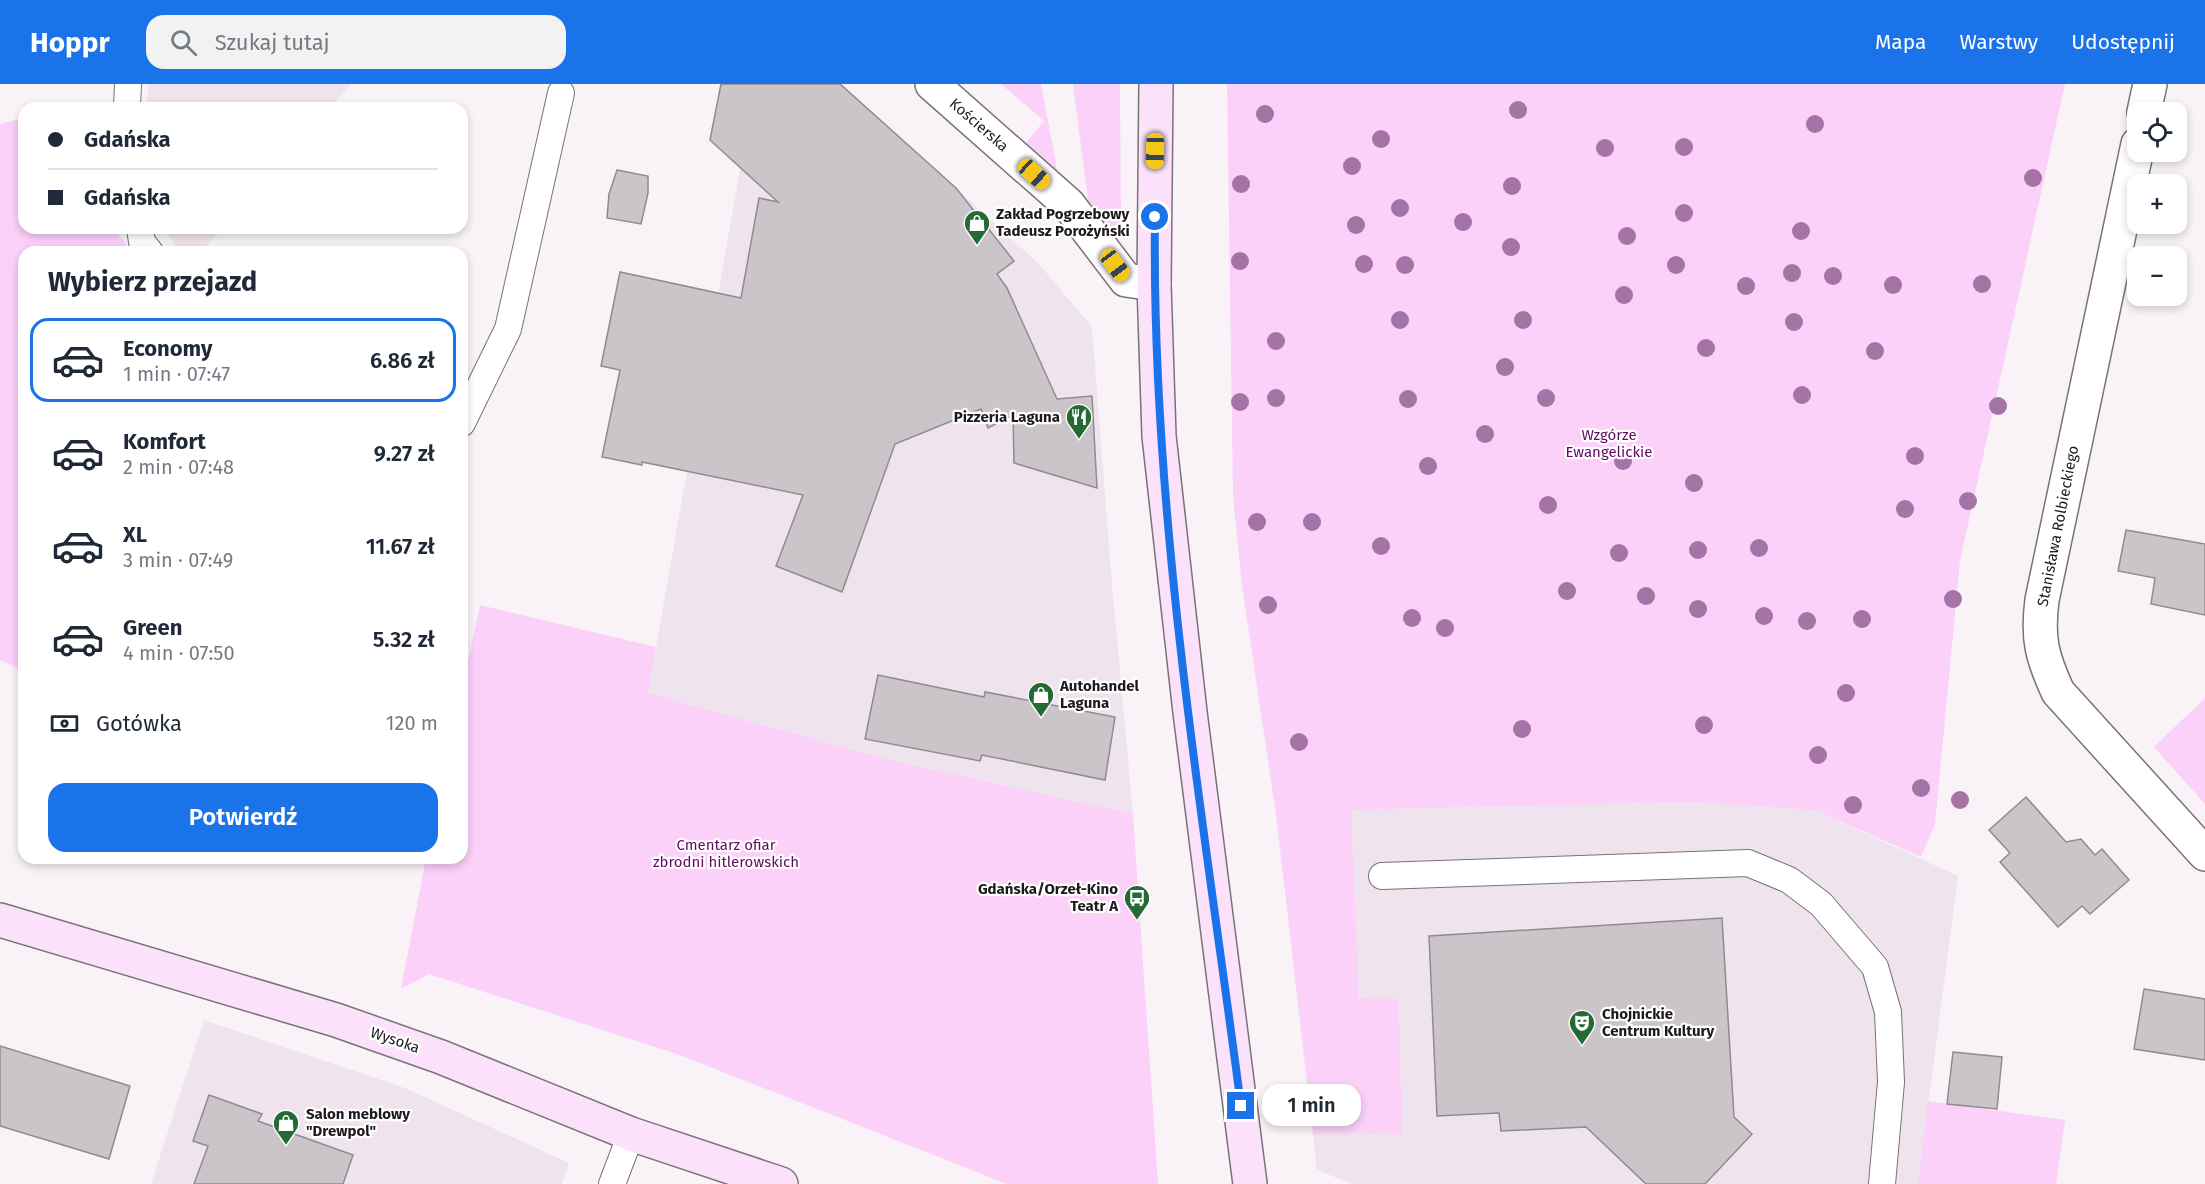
<!DOCTYPE html>
<html lang="pl">
<head>
<meta charset="utf-8">
<style>
	:root { --surface:#fff; --page:#f2f2f3; --text:#1f2937; --muted:#747a83; --line:#e0e1e3; --accent:#1a73e8 }
	body { margin:0; font-family:"Fira Sans",sans-serif; background:var(--page); color:var(--text); height:100vh; display:flex; flex-direction:column; font-size:22px; white-space:nowrap }
	* { box-sizing:border-box; margin:0 }
	p { font-size:20px; color:var(--muted) }
	.icon { flex:none; width:33px; height:33px; fill:none; stroke:currentColor; stroke-width:2; stroke-linecap:round; stroke-linejoin:round }
	.map { position:relative; flex:1; overflow:hidden }
	.sheet { position:absolute; left:18px; top:162px; width:450px; height:618px; display:flex; flex-direction:column; background:var(--surface); border-radius:18px; box-shadow:0 3px 9px #0003 }
	.sheet>* { flex:none }
	.guide { position:absolute; left:18px; top:18px; width:450px; height:132px; border-radius:18px; box-shadow:0 3px 9px #0003; display:grid; align-content:center; height:132px; padding:0 30px; background:var(--surface) }
	.buttons { position:absolute; left:2127px; top:18px; display:grid; gap:12px }
	.buttons a { display:grid; place-items:center; width:60px; height:60px; border-radius:12px; background:var(--surface); box-shadow:0 3px 9px #0003; font-size:30px }
	.end { position:absolute; width:27px; height:27px; margin:-14px; border:8px solid #1a73e8; background:#fff; box-shadow:0 0 0 3px #fff }
	.from { border-radius:50% }
	.bubble { position:absolute; height:42px; border-radius:18px; background:var(--surface); box-shadow:0 3px 9px #0003; font-size:20px; font-weight:600; line-height:42px; text-align:center }
	.car { position:absolute; width:18px; height:36px; margin:-18px -9px; border-radius:8px; box-shadow:0 0 4px 2px #0007; background:linear-gradient(#f5c518 24%,#345 0 40%,#f5c518 0 76%,#345 0 86%,#f5c518 0) }
	.guide b { display:flex; align-items:center; gap:21px; height:57px; font-size:22px }
	.guide b+b { border-top:2px solid var(--line) }
	.guide i { width:15px; height:15px; background:var(--text) }
	ul { padding:0; list-style:none }
	li { display:flex; align-items:center; gap:18px; height:84px; margin:0 12px 9px; padding:0 18px; border:3px solid transparent; border-radius:18px }
	li div { flex:1 }
	li b { display:block; font-size:22px }
	li em { font-style:normal; font-weight:600 }
	li.selected { border-color:var(--accent) }
	li>.icon { width:54px; height:54px; stroke-width:1.5 }
	h2 { padding:0 30px; font-size:27px; line-height:72px }
	.pay { display:flex; align-items:center; gap:15px; height:66px; padding:0 30px; font-size:22px }
	.pay p { margin-inline-start:auto }
	.cta { display:flex; gap:12px; margin-top:auto; padding:12px 30px }
	.cta a { flex:1; height:69px; border-radius:18px; background:var(--accent); color:#fff; font-size:24px; font-weight:600; line-height:69px; text-align:center }
	header { display:flex; align-items:center; gap:36px; box-sizing:border-box; height:84px; padding:0 30px; background:var(--accent); color:#fff }
	header strong { font-size:28px }
	nav { display:flex; gap:33px; margin-inline-start:auto; font-size:21px }
	.search { width:420px; height:54px; background:var(--page); display:flex; align-items:center; gap:15px; box-sizing:border-box; padding:0 21px; border-radius:18px; color:var(--muted); font-size:22px }
	.map>svg:first-child { display:block }
	.built { fill:#efe4ee }
	.green { fill:#fbd0f9 }
	.building { fill:#cbc5ca; stroke:#908b8f; stroke-width:1.5 }
	.lines { fill:none; stroke-linecap:round; stroke-linejoin:round }
	.lane-casing { stroke:#787377; stroke-width:28 }
	.street-casing { stroke:#787377; stroke-width:36 }
	.secondary-casing { stroke:#787377; stroke-width:36 }
	.lane { stroke:#fff; stroke-width:26 }
	.street { stroke:#fff; stroke-width:33 }
	.secondary { stroke:#fbe2fa; stroke-width:33 }
	.tree { fill:#a673a6 }
	.route { stroke:#1a73e8; stroke-width:8 }
	.labels { text-anchor:middle; dominant-baseline:central; stroke-width:4.5; stroke-linejoin:round; paint-order:stroke }
	.street-label { font-size:15px; fill:#1c1a1c; stroke:#fff }
	.poi-label { font-size:15px; font-weight:bold; fill:#1c1a1c; stroke:#fff; text-anchor:start }
	.park-label { font-size:15px; fill:#630b63; stroke:#fff }
</style>
</head>
<body>
<header>
<strong>Hoppr</strong>
<div class="search"><svg class="icon" aria-label="search" viewBox="0 0 24 24"><circle cx="10" cy="10" r="6"/><path d="M15 15l6 6"/></svg>Szukaj tutaj</div>
<nav><a>Mapa</a><a>Warstwy</a><a>Udostępnij</a></nav>
</header>
<div class="map">
<svg width="2205" height="1100" viewBox="0 0 2205 1100">
	<rect width="100%" height="100%" fill="#f9f3f8"/>
	<!-- built -->
	<g class="built">
		<polygon points="148,0 351,0 330,24 147,24"/>
		<polygon points="755,0 842,0 1039,180 1092,243 1112,500 1133,730 886,675 648,609"/>
		<polygon points="164,144 223,144 201,168 179,168"/>
		<polygon points="1689,718 1815,726 1958,792 1918,1100 1352,1100 1317,1086 1313,1050 1402,1048 1399,915 1359,914 1350,726"/>
		<polygon points="204,936 405,1004 569,1079 562,1100 151,1100"/>
	</g>
	<!-- green -->
	<g class="green">
		<polygon points="1001,0 1041,0 1058,90 1024,61 1044,37"/>
		<polygon points="1073,0 1120,0 1121,150 1113,153 1088,116"/>
		<polygon points="1227,0 2065,0 1960,477 1935,740 1921,773 1815,726 1689,718 1351,726 1359,914 1399,915 1402,1049 1313,1050 1276,730 1242,502 1233,412"/>
		<polygon points="24,34 24,144 113,144 132,168 24,168 24,587 0,576 0,40"/>
		<polygon points="480,521 656,563 648,609 886,675 1133,730 1158,1100 1007,1100 680,971 429,890 401,905 426,774 462,774 462,606"/>
		<polygon points="2205,614 2205,720 2154,663"/>
		<polygon points="1928,1017 2065,1036 2056,1100 1918,1100"/>
	</g>
	<!-- building -->
	<g class="building">
		<polygon points="721,0 840,0 956,104 1014,177 997,190 1007,204 1057,315 1092,312 1097,404 1014,379 1013,331 988,344 981,325 895,360 842,508 776,482 803,411 642,378 642,381 602,373 620,286 601,282 620,188 741,214 759,114 778,118 710,56"/>
		<polygon points="617,86 648,92 648,109 641,140 607,134 609,110"/>
		<polygon points="2126,446 2205,460 2205,531 2151,520 2155,494 2118,487"/>
		<polygon points="878,591 984,613 985,608 1115,633 1105,696 982,671 980,677 865,655"/>
		<polygon points="2026,713 2066,758 2081,755 2095,771 2102,765 2129,796 2090,830 2082,822 2058,843 2000,778 2010,769 1989,746"/>
		<polygon points="1722,834 1734,1033 1752,1050 1705,1100 1646,1100 1586,1043 1501,1047 1499,1029 1437,1032 1429,852"/>
		<polygon points="2144,905 2205,915 2205,976 2134,965"/>
		<polygon points="0,962 130,1002 109,1075 0,1042"/>
		<polygon points="1953,968 2002,973 1997,1025 1947,1020"/>
		<polygon points="209,1011 262,1030 258,1037 353,1071 343,1100 194,1100 208,1062 193,1057"/>
	</g>
	<g class="lines">
		<!-- lane casing -->
		<g class="lane-casing">
			<g id="lane">
				<polyline points="127,24 128,0"/>
				<polyline points="140,144 142,158 150,168"/>
				<polyline points="462,339 508,245 561,9"/>
				<polyline points="1382,792 1748,779 1789,796 1821,820 1875,883 1888,928 1891,998 1882,1100"/>
				<polyline points="612,1100 631,1050"/>
			</g>
		</g>
		<!-- street casing -->
		<g class="street-casing">
			<g id="street">
				<polyline points="932,0 1068,120 1126,196 1154,200"/>
				<polyline points="2144,28 2150,0"/>
				<path d="M2138 60 2042 516C2037 555 2042 573 2058 608L2205 770"/>
			</g>
		</g>
		<!-- secondary casing -->
		<g class="secondary-casing">
			<g id="secondary">
				<polyline points="1156,0 1154,200 1159,352 1190,628 1250,1100"/>
				<polyline points="0,836 336,936 441,973 631,1050 781,1100"/>
			</g>
		</g>
		<!-- lane -->
		<use href="#lane" class="lane"/>
		<!-- street -->
		<use href="#street" class="street"/>
		<!-- secondary -->
		<use href="#secondary" class="secondary"/>
	</g>
	<!-- trees -->
	<g class="tree">
		<circle cx="1518" cy="26" r="9"/>
		<circle cx="1265" cy="30" r="9"/>
		<circle cx="1815" cy="40" r="9"/>
		<circle cx="1381" cy="55" r="9"/>
		<circle cx="1684" cy="63" r="9"/>
		<circle cx="1605" cy="64" r="9"/>
		<circle cx="1352" cy="82" r="9"/>
		<circle cx="2033" cy="94" r="9"/>
		<circle cx="1241" cy="100" r="9"/>
		<circle cx="1512" cy="102" r="9"/>
		<circle cx="1400" cy="124" r="9"/>
		<circle cx="1684" cy="129" r="9"/>
		<circle cx="1463" cy="138" r="9"/>
		<circle cx="1356" cy="141" r="9"/>
		<circle cx="1801" cy="147" r="9"/>
		<circle cx="1627" cy="152" r="9"/>
		<circle cx="1511" cy="163" r="9"/>
		<circle cx="1240" cy="177" r="9"/>
		<circle cx="1364" cy="180" r="9"/>
		<circle cx="1405" cy="181" r="9"/>
		<circle cx="1676" cy="181" r="9"/>
		<circle cx="1792" cy="189" r="9"/>
		<circle cx="1833" cy="192" r="9"/>
		<circle cx="1982" cy="200" r="9"/>
		<circle cx="1893" cy="201" r="9"/>
		<circle cx="1746" cy="202" r="9"/>
		<circle cx="1624" cy="211" r="9"/>
		<circle cx="1400" cy="236" r="9"/>
		<circle cx="1523" cy="236" r="9"/>
		<circle cx="1794" cy="238" r="9"/>
		<circle cx="1276" cy="257" r="9"/>
		<circle cx="1706" cy="264" r="9"/>
		<circle cx="1875" cy="267" r="9"/>
		<circle cx="1505" cy="283" r="9"/>
		<circle cx="1802" cy="311" r="9"/>
		<circle cx="1276" cy="314" r="9"/>
		<circle cx="1546" cy="314" r="9"/>
		<circle cx="1408" cy="315" r="9"/>
		<circle cx="1240" cy="318" r="9"/>
		<circle cx="1998" cy="322" r="9"/>
		<circle cx="1485" cy="350" r="9"/>
		<circle cx="1915" cy="372" r="9"/>
		<circle cx="1623" cy="377" r="9"/>
		<circle cx="1428" cy="382" r="9"/>
		<circle cx="1694" cy="399" r="9"/>
		<circle cx="1968" cy="417" r="9"/>
		<circle cx="1548" cy="421" r="9"/>
		<circle cx="1905" cy="425" r="9"/>
		<circle cx="1257" cy="438" r="9"/>
		<circle cx="1312" cy="438" r="9"/>
		<circle cx="1381" cy="462" r="9"/>
		<circle cx="1759" cy="464" r="9"/>
		<circle cx="1698" cy="466" r="9"/>
		<circle cx="1619" cy="469" r="9"/>
		<circle cx="1567" cy="507" r="9"/>
		<circle cx="1646" cy="512" r="9"/>
		<circle cx="1953" cy="515" r="9"/>
		<circle cx="1268" cy="521" r="9"/>
		<circle cx="1698" cy="525" r="9"/>
		<circle cx="1764" cy="532" r="9"/>
		<circle cx="1412" cy="534" r="9"/>
		<circle cx="1862" cy="535" r="9"/>
		<circle cx="1807" cy="537" r="9"/>
		<circle cx="1445" cy="544" r="9"/>
		<circle cx="1846" cy="609" r="9"/>
		<circle cx="1704" cy="641" r="9"/>
		<circle cx="1522" cy="645" r="9"/>
		<circle cx="1299" cy="658" r="9"/>
		<circle cx="1818" cy="671" r="9"/>
		<circle cx="1921" cy="704" r="9"/>
		<circle cx="1960" cy="716" r="9"/>
		<circle cx="1853" cy="721" r="9"/>
	</g>
	<g class="lines">
		<!-- route -->
		<path class="route" d="M1155 133C1151 429 1203 730 1241 1022"/>
	</g>
	<!-- icons -->
	<defs>
		<g id="shop-pin" transform="scale(1.35)"><path d="M0 17L-7.5 6A9.5 9.5 0 1 1 7.5 6Z" fill="#256935" stroke="#fff"/><path d="M-5-2.5h2.3a2.7 3.5 0 0 1 5.4 0H5L5.5 6h-11ZM-1.5-2.5h3a1.5 2.3 0 0 0-3 0Z" fill="#fff"/></g>
		<g id="restaurant-pin" transform="scale(1.35)"><path d="M0 17L-7.5 6A9.5 9.5 0 1 1 7.5 6Z" fill="#256935" stroke="#fff"/><path d="M-5-6h1v4h1v-4h1v4h1v-4h1v5L-1.5 .5V6h-2V.5L-5-1ZM5-6V6H3V1.5H1.5Q1.5-4 5-6Z" fill="#fff"/></g>
		<g id="bus-pin" transform="scale(1.35)"><path d="M0 17L-7.5 6A9.5 9.5 0 1 1 7.5 6Z" fill="#256935" stroke="#fff"/><path d="M-5-6H5V4H4V6H2V4H-2V6H-4V4H-5ZM-3.5-4V0h7V-4ZM-3.5 1.2v1.5H-2V1.2ZM2 1.2v1.5H3.5V1.2Z" fill="#fff"/></g>
		<g id="theatre-pin" transform="scale(1.35)"><path d="M0 17L-7.5 6A9.5 9.5 0 1 1 7.5 6Z" fill="#256935" stroke="#fff"/><path d="M-5-5.5Q0-4 5-5.5V0Q5 5 0 6Q-5 5-5 0ZM-3.3-2.5H-1v1.5H-3.3ZM1-2.5H3.3v1.5H1ZM-2.8 1Q0 5.5 2.8 1Z" fill="#fff"/></g>
	</defs>
	<g fill-rule="evenodd">
		<use href="#shop-pin" x="977" y="139"/>
		<use href="#restaurant-pin" x="1079" y="333"/>
		<use href="#shop-pin" x="1041" y="611"/>
		<use href="#bus-pin" x="1137" y="814"/>
		<use href="#theatre-pin" x="1582" y="939"/>
		<use href="#shop-pin" x="286" y="1039"/>
	</g>
	<g class="labels">
		<!-- street labels -->
		<g class="street-label">
			<text transform="translate(979 41) rotate(41)">Kościerska</text>
			<text transform="translate(2058 442) rotate(-79)">Stanisława Rolbieckiego</text>
			<text transform="translate(395 956) rotate(19)">Wysoka</text>
		</g>
		<!-- poi labels -->
		<g class="poi-label">
			<text x="996" y="130">Zakład Pogrzebowy<tspan x="996" dy="17">Tadeusz Porożyński</tspan></text>
			<text x="1060" y="333" text-anchor="end">Pizzeria Laguna</text>
			<text x="1060" y="602">Autohandel<tspan x="1060" dy="17">Laguna</tspan></text>
			<text x="1118" y="805" text-anchor="end">Gdańska/Orzeł-Kino<tspan x="1118" dy="17">Teatr A</tspan></text>
			<text x="1602" y="930">Chojnickie<tspan x="1602" dy="17">Centrum Kultury</tspan></text>
			<text x="306" y="1030">Salon meblowy<tspan x="306" dy="17">"Drewpol"</tspan></text>
		</g>
		<!-- park labels -->
		<g class="park-label">
			<text x="1609" y="351">Wzgórze<tspan x="1609" dy="17">Ewangelickie</tspan></text>
			<text x="726" y="761">Cmentarz ofiar<tspan x="726" dy="17">zbrodni hitlerowskich</tspan></text>
		</g>
	</g>
</svg>
<div class="buttons">
<a><svg class="icon" aria-label="locate" viewBox="0 0 24 24"><circle cx="12" cy="12" r="6"/><path d="M12 2v4M12 18v4M2 12h4M18 12h4"/></svg></a>
<a>+</a>
<a>−</a>
</div>
<i class="end from" style="left:1155px;top:133px"></i>
<i class="end" style="left:1241px;top:1022px"></i>
<div class="bubble" style="left:1262px;top:1000px;width:99px">1 min</div>
<i class="car" style="left:1155px;top:67px;rotate:181deg"></i>
<i class="car" style="left:1034px;top:90px;rotate:132deg"></i>
<i class="car" style="left:1115px;top:181px;rotate:143deg"></i>
<div class="guide">
<b><i class="from"></i>Gdańska</b>
<b><i></i>Gdańska</b>
</div>
<section class="sheet">
<h2>Wybierz przejazd</h2>
<ul>
<li class="selected"><svg class="icon" aria-label="car" viewBox="0 0 24 24"><path d="M5 17H2v-5l4-1 3-4h7l3 4 3 1v5h-3M9 17h6M6 11h13"/><circle cx="7" cy="17" r="2"/><circle cx="17" cy="17" r="2"/></svg><div><b>Economy</b><p>1 min · 07:47</p></div><em>6.86 zł</em></li>
<li><svg class="icon" aria-label="car" viewBox="0 0 24 24"><path d="M5 17H2v-5l4-1 3-4h7l3 4 3 1v5h-3M9 17h6M6 11h13"/><circle cx="7" cy="17" r="2"/><circle cx="17" cy="17" r="2"/></svg><div><b>Komfort</b><p>2 min · 07:48</p></div><em>9.27 zł</em></li>
<li><svg class="icon" aria-label="car" viewBox="0 0 24 24"><path d="M5 17H2v-5l4-1 3-4h7l3 4 3 1v5h-3M9 17h6M6 11h13"/><circle cx="7" cy="17" r="2"/><circle cx="17" cy="17" r="2"/></svg><div><b>XL</b><p>3 min · 07:49</p></div><em>11.67 zł</em></li>
<li><svg class="icon" aria-label="car" viewBox="0 0 24 24"><path d="M5 17H2v-5l4-1 3-4h7l3 4 3 1v5h-3M9 17h6M6 11h13"/><circle cx="7" cy="17" r="2"/><circle cx="17" cy="17" r="2"/></svg><div><b>Green</b><p>4 min · 07:50</p></div><em>5.32 zł</em></li>
</ul>
<div class="pay"><svg class="icon" aria-label="cash" viewBox="0 0 24 24"><path d="M3 7h18v10H3z"/><circle cx="12" cy="12" r="2"/></svg>Gotówka<p>120 m</p></div>
<div class="cta"><a>Potwierdź</a></div>
</section>
</div>
</body>
</html>
